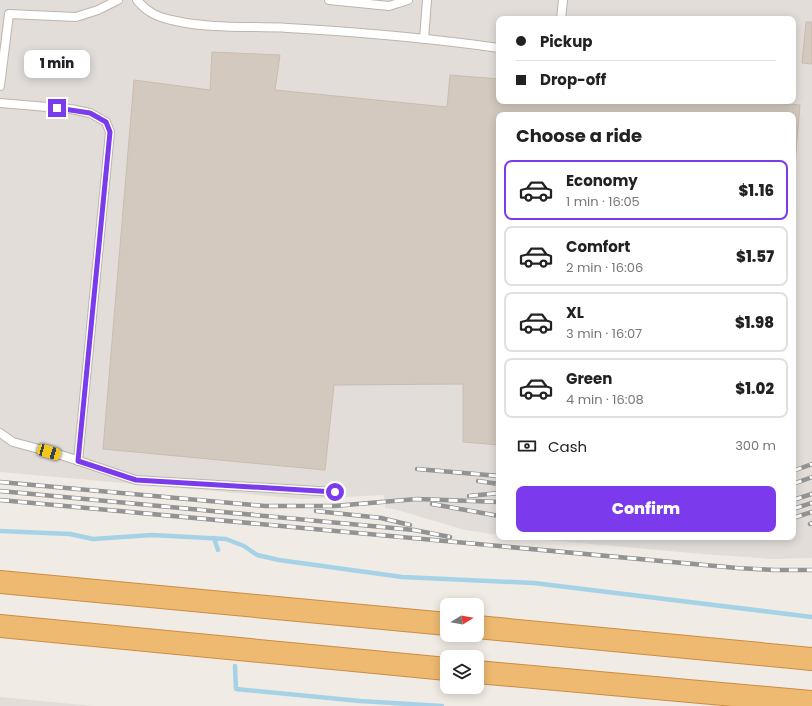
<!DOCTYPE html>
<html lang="en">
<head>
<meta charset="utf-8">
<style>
	:root { --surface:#fff; --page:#f6f6f6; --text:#222; --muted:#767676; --line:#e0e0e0; --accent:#7c3aed }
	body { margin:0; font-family:Poppins,sans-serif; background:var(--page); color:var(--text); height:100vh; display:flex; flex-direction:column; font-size:15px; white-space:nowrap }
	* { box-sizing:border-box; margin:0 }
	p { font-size:13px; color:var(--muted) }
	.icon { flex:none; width:22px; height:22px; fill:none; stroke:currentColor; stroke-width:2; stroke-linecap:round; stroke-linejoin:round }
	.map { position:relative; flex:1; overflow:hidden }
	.drawer { position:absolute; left:496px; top:112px; width:300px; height:428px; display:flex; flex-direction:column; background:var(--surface); border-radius:8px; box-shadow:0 2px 10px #0003 }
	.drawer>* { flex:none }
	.guide { position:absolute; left:496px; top:16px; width:300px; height:88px; border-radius:8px; box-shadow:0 2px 10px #0003; display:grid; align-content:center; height:88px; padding:0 20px; background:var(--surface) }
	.needle { width:26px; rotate:79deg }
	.tools { position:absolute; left:440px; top:598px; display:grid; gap:8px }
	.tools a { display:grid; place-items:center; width:44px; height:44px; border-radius:8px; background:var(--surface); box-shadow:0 2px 10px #0003; font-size:20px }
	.end { position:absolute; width:18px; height:18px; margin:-9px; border:5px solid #7c3aed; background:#fff; box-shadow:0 0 0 2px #fff }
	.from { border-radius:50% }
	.bubble { position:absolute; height:28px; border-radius:8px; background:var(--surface); box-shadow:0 2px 10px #0003; font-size:13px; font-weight:800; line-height:28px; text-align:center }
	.car { position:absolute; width:12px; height:24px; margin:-12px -6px; border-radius:5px; box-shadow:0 0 3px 1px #0007; background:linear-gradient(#f5c518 24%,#345 0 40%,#f5c518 0 76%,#345 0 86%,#f5c518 0) }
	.guide b { display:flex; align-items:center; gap:14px; height:38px; font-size:15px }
	.guide b+b { border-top:1px solid var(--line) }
	.guide i { width:10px; height:10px; background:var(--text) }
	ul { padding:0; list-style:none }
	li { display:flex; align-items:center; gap:12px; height:60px; margin:0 8px 6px; padding:0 12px; border:2px solid var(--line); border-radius:8px }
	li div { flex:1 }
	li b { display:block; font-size:15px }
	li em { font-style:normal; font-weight:800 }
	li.active { border-color:var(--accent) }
	li>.icon { width:36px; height:36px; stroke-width:1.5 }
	h2 { padding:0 20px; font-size:18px; line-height:48px }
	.pay { display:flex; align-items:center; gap:10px; height:44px; padding:0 20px; font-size:15px }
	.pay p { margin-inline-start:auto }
	.action { display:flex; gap:8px; margin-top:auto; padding:8px 20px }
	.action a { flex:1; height:46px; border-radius:8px; background:var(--accent); color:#fff; font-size:16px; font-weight:800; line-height:46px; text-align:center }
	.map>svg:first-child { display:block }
	.industrial { fill:#e2ddd9; fill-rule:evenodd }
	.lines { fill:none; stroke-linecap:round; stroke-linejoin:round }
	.stream { stroke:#a6d2e7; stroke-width:4.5 }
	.building { fill:#d3c9be; stroke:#cabdaf }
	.lane-casing { stroke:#bdb5ab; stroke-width:10 }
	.highway-casing { stroke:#cc8d43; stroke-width:24 }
	.lane { stroke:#fff; stroke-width:8 }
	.highway { stroke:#eeb971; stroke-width:22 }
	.rail-casing { stroke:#939393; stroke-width:4.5 }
	.rail { stroke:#fff; stroke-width:3; stroke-dasharray:9; stroke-linecap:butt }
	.route { stroke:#7c3aed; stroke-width:5 }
</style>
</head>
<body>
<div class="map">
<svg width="812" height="706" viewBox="0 0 812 706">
	<rect width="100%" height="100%" fill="#f0ebe4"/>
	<!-- industrial -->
	<g class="industrial">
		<path d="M0 0H812V558L774 559 702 554 513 537H793V115H499V535L465 530 394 509 385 508 384 495 303 499 0 472ZM499 19H793V101H499Z"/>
		<polygon points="0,697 94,706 0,706"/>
	</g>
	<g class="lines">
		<!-- stream -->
		<g class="stream">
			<polyline points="0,531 70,534 93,539 152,535 226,539 244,546 257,555 279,560 402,577 534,583 812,617"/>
			<polyline points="214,538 218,550"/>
			<polyline points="235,666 236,689 360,701 442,706"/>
		</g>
	</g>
	<!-- building -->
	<g class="building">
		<polygon points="806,22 812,22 812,64 802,63"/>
		<polygon points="212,52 280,55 275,90 447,107 450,75 499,79 499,101 753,101 800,105 793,187 793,115 499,115 499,445 463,442 463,384 334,385 325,470 103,449 134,80 210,90"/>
	</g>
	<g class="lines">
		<!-- lane casing -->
		<g class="lane-casing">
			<g id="lane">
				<path d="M137 0C147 13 160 18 176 21 212 29 251 26 288 28 358 32 429 38 499 48"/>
				<polyline points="329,0 389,6 408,0"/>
				<polyline points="561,19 563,0"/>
				<polyline points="424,39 427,0"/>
				<polyline points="0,86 9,14 76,17 98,10 118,0"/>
				<polyline points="0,103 71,109 90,113 106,122 110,132 78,461"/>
				<polyline points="0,433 13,442 61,455 136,480 335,492"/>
			</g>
		</g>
		<!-- highway casing -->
		<g class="highway-casing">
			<g id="highway">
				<polyline points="0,582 447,624"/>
				<polyline points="0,626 447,669"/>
				<polyline points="477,627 812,659"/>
				<polyline points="477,672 812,702"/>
			</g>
		</g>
		<!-- lane -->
		<use href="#lane" class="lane"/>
		<!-- highway -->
		<use href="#highway" class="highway"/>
		<!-- rail casing -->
		<g class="rail-casing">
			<g id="rail">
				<polyline points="417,469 499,476"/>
				<polyline points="793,471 812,464"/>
				<polyline points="478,481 499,484"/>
				<polyline points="0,482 265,506 334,506 417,499 499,502"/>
				<polyline points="793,484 812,477"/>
				<polyline points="0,491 414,530 450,537"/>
				<polyline points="469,496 499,493"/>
				<polyline points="0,500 737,568 774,570 812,570"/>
				<polyline points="793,500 812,494"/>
				<polyline points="432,504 499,516"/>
				<polyline points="793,509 812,503"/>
				<polyline points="316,511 381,518 410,525"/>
				<polyline points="793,518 812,512"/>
				<polyline points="810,524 812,523"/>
			</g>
		</g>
		<!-- rail -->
		<use href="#rail" class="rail"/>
	</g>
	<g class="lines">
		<!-- route -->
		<polyline class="route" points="57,108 90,113 106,122 110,132 78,461 136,480 335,492"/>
	</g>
</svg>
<div class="tools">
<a><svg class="needle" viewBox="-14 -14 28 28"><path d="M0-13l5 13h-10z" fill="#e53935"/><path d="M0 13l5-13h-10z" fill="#767676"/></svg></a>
<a><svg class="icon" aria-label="layers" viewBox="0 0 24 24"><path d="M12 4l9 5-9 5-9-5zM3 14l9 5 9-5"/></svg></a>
</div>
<i class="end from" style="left:335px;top:492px"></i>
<i class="end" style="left:57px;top:108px"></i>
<div class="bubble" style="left:24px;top:50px;width:66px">1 min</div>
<i class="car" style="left:49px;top:452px;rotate:106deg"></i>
<div class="guide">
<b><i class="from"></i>Pickup</b>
<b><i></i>Drop-off</b>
</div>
<section class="drawer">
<h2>Choose a ride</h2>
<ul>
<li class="active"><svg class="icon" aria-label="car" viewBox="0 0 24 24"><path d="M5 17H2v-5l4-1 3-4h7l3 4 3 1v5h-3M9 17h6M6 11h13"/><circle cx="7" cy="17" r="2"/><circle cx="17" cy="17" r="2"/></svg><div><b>Economy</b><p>1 min · 16:05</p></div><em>$1.16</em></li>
<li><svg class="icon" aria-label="car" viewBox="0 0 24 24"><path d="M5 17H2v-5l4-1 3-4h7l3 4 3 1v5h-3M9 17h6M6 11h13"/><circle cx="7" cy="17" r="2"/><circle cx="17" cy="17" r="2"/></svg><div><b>Comfort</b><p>2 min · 16:06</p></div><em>$1.57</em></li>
<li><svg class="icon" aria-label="car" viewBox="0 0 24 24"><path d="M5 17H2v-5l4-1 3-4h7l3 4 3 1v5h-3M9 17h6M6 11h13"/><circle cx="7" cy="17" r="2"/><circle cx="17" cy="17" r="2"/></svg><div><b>XL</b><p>3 min · 16:07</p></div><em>$1.98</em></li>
<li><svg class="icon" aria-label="car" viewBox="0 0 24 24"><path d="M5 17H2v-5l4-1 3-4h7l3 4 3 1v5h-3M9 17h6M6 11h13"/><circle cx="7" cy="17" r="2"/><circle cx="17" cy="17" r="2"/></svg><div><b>Green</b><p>4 min · 16:08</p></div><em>$1.02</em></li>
</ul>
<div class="pay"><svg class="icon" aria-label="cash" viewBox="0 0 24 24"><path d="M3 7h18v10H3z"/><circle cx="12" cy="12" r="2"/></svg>Cash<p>300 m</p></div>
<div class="action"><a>Confirm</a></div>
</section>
</div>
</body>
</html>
